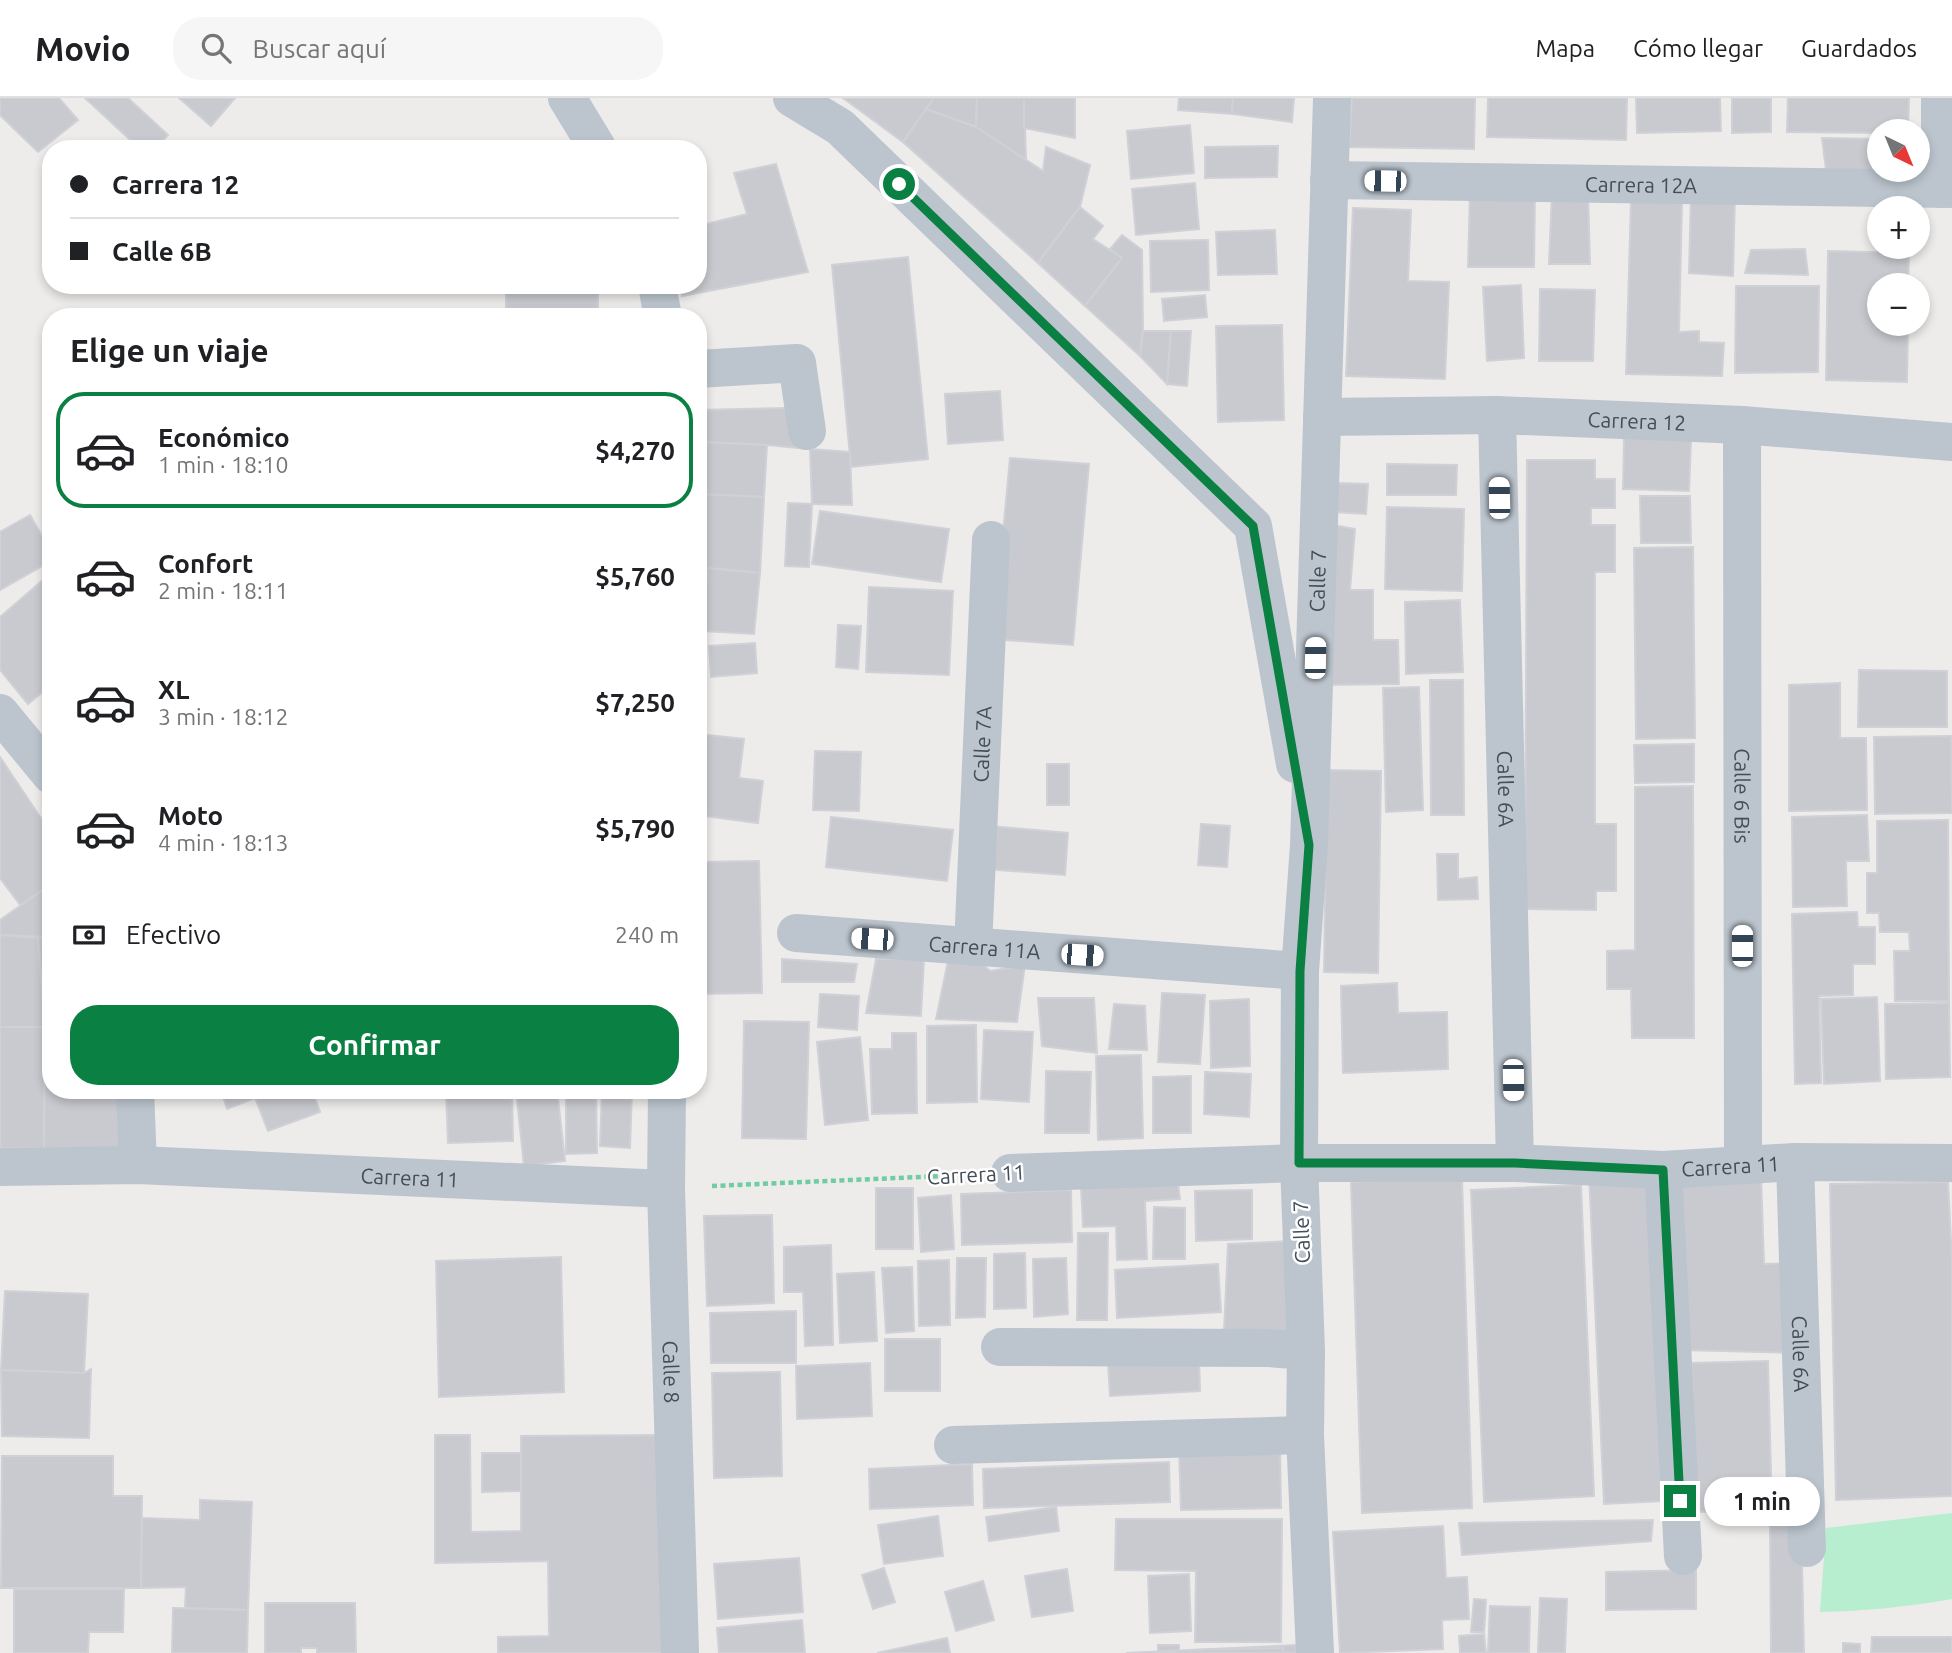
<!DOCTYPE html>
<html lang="es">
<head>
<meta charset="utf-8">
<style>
	:root { --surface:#fff; --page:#f6f6f6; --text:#202124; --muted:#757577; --line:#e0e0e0; --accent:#0b8043 }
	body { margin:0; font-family:Ubuntu,sans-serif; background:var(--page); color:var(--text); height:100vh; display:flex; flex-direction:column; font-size:26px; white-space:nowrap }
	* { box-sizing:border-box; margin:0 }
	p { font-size:23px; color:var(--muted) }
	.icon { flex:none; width:38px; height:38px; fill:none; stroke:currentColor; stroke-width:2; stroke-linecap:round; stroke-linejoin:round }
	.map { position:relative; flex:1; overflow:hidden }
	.side { position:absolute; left:42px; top:210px; width:665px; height:791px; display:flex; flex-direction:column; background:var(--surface); border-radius:28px; box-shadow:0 4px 10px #0003 }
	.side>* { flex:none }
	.hud { position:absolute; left:42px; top:42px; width:665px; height:154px; border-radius:28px; box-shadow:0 4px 10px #0003; display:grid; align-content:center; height:154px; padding:0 28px; background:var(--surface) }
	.needle { width:46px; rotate:137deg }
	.fabs { position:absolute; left:1867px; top:21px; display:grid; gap:14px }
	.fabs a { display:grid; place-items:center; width:63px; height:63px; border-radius:50%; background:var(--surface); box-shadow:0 4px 10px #0003; font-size:35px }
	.end { position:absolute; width:32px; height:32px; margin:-16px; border:9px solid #0b8043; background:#fff; box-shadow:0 0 0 4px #fff }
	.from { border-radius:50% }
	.bubble { position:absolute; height:49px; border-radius:24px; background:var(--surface); box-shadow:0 4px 10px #0003; font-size:23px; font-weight:700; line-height:49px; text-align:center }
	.car { position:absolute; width:21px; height:42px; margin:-21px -10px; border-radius:9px; box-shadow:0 0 5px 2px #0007; background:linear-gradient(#fff 24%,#345 0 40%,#fff 0 76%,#345 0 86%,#fff 0) }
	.hud b { display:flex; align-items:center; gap:24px; height:66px; font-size:26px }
	.hud b+b { border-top:2px solid var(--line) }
	.hud i { width:18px; height:18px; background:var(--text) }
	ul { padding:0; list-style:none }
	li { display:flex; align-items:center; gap:21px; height:116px; margin:0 14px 10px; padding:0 14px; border:4px solid transparent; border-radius:28px }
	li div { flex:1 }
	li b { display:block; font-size:26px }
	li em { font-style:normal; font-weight:700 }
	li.active { border-color:var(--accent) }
	li>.icon { width:63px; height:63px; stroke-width:1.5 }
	h2 { padding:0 28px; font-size:32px; line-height:84px }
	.pay { display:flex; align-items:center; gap:18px; height:77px; padding:0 28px; font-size:26px }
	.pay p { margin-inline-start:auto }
	.cta { display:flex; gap:14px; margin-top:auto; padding:14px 28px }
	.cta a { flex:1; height:80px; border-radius:28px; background:var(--accent); color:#fff; font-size:28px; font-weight:700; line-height:80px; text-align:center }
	header { display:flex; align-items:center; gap:42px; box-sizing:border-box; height:98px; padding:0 35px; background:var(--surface); border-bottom:2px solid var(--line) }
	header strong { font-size:33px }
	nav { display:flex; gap:38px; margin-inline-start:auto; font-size:24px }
	.search { width:490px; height:63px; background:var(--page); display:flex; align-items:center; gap:18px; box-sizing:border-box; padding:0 24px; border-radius:28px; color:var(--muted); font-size:26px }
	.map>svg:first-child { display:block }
	.green { fill:#b7eecf }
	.building { fill:#c8cad0; stroke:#cfd1d7; stroke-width:2 }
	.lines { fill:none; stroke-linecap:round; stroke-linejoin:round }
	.path { stroke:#6fcca3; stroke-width:4.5; stroke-dasharray:5 3.5; stroke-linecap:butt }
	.minor { stroke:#bcc5ce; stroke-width:38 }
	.route { stroke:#0b8043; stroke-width:9 }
	.labels { text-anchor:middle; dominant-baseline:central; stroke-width:5; stroke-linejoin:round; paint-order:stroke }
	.street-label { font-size:21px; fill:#444d58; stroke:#fff }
</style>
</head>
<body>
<header>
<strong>Movio</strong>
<div class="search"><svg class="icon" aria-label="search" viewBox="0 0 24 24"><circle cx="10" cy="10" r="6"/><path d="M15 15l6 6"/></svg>Buscar aquí</div>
<nav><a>Mapa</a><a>Cómo llegar</a><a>Guardados</a></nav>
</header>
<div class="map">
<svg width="1952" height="1555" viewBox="0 0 1952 1555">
	<rect width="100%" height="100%" fill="#eeebeb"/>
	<!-- green -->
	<path class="green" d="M1952 1415V1501C1908 1509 1864 1513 1820 1514L1826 1430Z"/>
	<!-- building -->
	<g class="building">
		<polygon points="0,0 59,0 78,22 38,54 0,17"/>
		<polygon points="85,0 128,0 168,37 155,51 140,51"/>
		<polygon points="179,0 235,0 211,28"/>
		<polygon points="843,0 934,0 903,44"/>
		<polygon points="934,0 977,0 976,29 926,11"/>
		<polygon points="977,0 1024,0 1026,62 976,29"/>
		<polygon points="1024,0 1075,0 1075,40 1024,30"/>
		<polygon points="1179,0 1233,0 1232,16 1178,12"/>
		<polygon points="1233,0 1294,0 1292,24 1232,16"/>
		<polygon points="1352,0 1475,0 1474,51 1349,49"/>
		<polygon points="1488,0 1627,0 1626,42 1487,39"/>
		<polygon points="1636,0 1720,0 1721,33 1637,35"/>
		<polygon points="1732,0 1771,0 1771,34 1732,35"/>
		<polygon points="1788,0 1909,0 1908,33 1880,33 1880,35 1787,34"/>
		<polygon points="926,11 976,29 1043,73 1046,49 1090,67 1080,109 1038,165 903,44"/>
		<polygon points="1190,27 1194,75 1131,81 1127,33"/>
		<polygon points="1822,40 1880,41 1880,72 1827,80"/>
		<polygon points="1278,48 1277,79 1205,80 1205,49"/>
		<polygon points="776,66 808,174 682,198 680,187 698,187 698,128 747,116 734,75"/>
		<polygon points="1195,85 1199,131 1136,137 1132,91"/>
		<polygon points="1535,93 1534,169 1468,169 1470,94"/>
		<polygon points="1588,93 1590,166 1549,166 1552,94"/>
		<polygon points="1691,95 1735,96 1733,178 1689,175"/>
		<polygon points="1631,102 1682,104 1679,234 1699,233 1699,244 1724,245 1722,278 1626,276"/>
		<polygon points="1080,109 1103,128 1093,141 1122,160 1085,208 1038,165"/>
		<polygon points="1353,110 1411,112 1408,183 1449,184 1445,281 1346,278"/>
		<polygon points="1275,132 1277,176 1218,177 1216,134"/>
		<polygon points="1122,137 1142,152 1143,233 1140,258 1085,208 1122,160 1110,151"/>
		<polygon points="1208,142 1209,192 1151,194 1150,143"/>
		<polygon points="1805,151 1808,177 1745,175 1751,152"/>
		<polygon points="1828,153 1909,155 1908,187 1880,187 1880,226 1908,226 1907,284 1826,282"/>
		<polygon points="908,159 928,361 851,369 832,167"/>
		<rect x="506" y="187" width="92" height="32"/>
		<polygon points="1521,187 1524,260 1487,263 1483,189"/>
		<polygon points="1736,188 1819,188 1818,274 1735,275"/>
		<polygon points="1540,191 1595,192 1593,263 1539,263"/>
		<polygon points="1205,197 1207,219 1164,223 1162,201"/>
		<polygon points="1282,227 1284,322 1218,324 1216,228"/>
		<polygon points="1143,233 1171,233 1167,286 1140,258"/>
		<polygon points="1171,233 1191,233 1187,288 1167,286"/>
		<polygon points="1000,293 1003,342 948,346 945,296"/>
		<polygon points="787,310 810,351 767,347 698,344 698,312"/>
		<polygon points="1624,340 1691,342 1689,393 1623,391"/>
		<polygon points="698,344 767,347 764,399 698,396"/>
		<polygon points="810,351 850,354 852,407 812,406"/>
		<polygon points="1010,360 1089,366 1073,547 993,541"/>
		<polygon points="1527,362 1595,362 1595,381 1615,381 1615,410 1591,410 1591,427 1615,427 1615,474 1595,474 1595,726 1616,726 1616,793 1596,793 1596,812 1525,811"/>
		<polygon points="1387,366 1457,367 1456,397 1387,397"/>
		<polygon points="1337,385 1368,386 1366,416 1334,414"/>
		<polygon points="698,396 764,399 760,475 698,469"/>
		<polygon points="1640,398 1690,398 1691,445 1641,445"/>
		<polygon points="788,405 812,406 809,469 785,468"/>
		<polygon points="1387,409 1464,411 1462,493 1385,491"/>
		<polygon points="820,413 949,431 941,484 812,466"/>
		<polygon points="30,417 51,454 51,463 0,492 0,434"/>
		<polygon points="1333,427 1355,431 1350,492 1373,492 1373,542 1398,542 1399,586 1320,587"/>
		<polygon points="1693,449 1695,640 1636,641 1634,450"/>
		<polygon points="707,470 760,475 754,536 703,533"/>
		<polygon points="51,475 51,587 28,606 0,572 0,519"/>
		<polygon points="869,489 953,493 949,577 866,574"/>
		<polygon points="1460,502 1463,574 1406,576 1405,504"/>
		<polygon points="838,527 861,528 858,571 836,569"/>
		<polygon points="755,545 757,575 711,579 709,548"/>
		<polygon points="1859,572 1947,573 1947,629 1858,629"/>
		<polygon points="1430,582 1463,582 1464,717 1431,717"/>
		<polygon points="1840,585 1840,640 1866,640 1867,712 1789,713 1789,587"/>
		<polygon points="1419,589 1423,712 1386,714 1383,590"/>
		<polygon points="698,636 744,641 739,680 763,683 758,725 698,717"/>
		<polygon points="1951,638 1952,715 1875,716 1874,639"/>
		<polygon points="1694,646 1694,684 1635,685 1634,647"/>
		<polygon points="815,653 861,654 859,713 813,712"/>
		<polygon points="0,659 51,735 51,786 21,808 0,780"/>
		<rect x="1047" y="666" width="22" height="41"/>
		<polygon points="1327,672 1381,673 1378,875 1324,874"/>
		<polygon points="1693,688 1694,940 1632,940 1631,891 1607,891 1607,853 1635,852 1635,689"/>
		<polygon points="1867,717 1869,763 1846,763 1847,808 1793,809 1792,719"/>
		<polygon points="831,719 953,732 947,783 826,769"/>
		<polygon points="1948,722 1949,903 1895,903 1894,853 1910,853 1909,834 1880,834 1879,815 1867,815 1867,775 1877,775 1877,723"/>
		<polygon points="1201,726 1230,728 1227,769 1198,767"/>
		<polygon points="990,728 1068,735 1065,777 986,771"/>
		<polygon points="1437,756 1458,756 1458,781 1477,779 1478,801 1438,802"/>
		<polygon points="759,763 762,895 698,896 698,764"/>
		<polygon points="51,786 51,839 0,837 0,822"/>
		<polygon points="1857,814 1858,829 1875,829 1875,866 1853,866 1853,897 1819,898 1821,985 1795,986 1792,816"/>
		<polygon points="0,837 38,840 45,929 0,929"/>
		<polygon points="51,839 51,929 45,929 38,840"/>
		<polygon points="949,858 974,858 990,873 1025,867 1017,924 936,921"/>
		<polygon points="782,861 857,866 854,884 782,884"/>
		<polygon points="876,861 924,861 921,918 866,915"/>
		<polygon points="1397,885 1398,915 1447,914 1448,971 1343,975 1341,888"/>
		<polygon points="1162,895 1205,897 1200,966 1158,964"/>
		<polygon points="820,896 859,898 857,932 818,929"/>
		<polygon points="1877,899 1880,983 1824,986 1821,901"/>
		<polygon points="1038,900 1094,900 1097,955 1042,948"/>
		<polygon points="1249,901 1250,968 1211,970 1210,903"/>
		<polygon points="1949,905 1950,979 1886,981 1885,906"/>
		<polygon points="1114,906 1145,908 1147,952 1109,951"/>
		<polygon points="744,923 809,924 806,1041 742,1040"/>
		<polygon points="976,927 977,1004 927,1005 927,928"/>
		<polygon points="0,929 45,929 44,1050 0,1050"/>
		<polygon points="45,929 51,929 51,992 119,992 120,1051 44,1050"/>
		<polygon points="984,932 1033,934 1029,1004 981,1001"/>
		<polygon points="892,935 916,935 917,1015 872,1016 870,951 892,951"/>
		<polygon points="860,939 868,1022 825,1027 817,944"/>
		<polygon points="1141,957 1143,1040 1098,1042 1096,958"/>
		<polygon points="1046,973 1091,974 1089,1035 1045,1035"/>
		<polygon points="1205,974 1251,976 1249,1019 1204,1016"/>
		<polygon points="1191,978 1191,1035 1153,1035 1153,979"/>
		<polygon points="221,992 312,992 320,1014 268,1033 255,1000 227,1011"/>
		<polygon points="446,992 512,992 513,1043 448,1045"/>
		<polygon points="516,992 557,992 565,1063 524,1068"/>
		<polygon points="566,992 596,992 597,1055 566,1056"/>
		<polygon points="602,992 632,992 630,1050 600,1048"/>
		<polygon points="1589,1075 1647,1077 1663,1403 1604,1406"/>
		<polygon points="1761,1077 1764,1166 1791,1165 1794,1255 1684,1252 1679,1082"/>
		<polygon points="1462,1080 1472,1410 1362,1415 1351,1084"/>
		<polygon points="1948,1084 1952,1163 1952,1398 1836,1402 1830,1086"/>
		<polygon points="1178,1085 1180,1101 1145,1103 1147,1161 1117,1162 1116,1128 1083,1129 1081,1089"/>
		<polygon points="1581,1087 1594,1398 1484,1404 1471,1092"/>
		<rect x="876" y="1090" width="37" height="61"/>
		<polygon points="1071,1092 1072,1144 962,1147 961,1096"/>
		<polygon points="1252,1092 1252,1141 1196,1143 1195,1093"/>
		<polygon points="951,1097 954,1151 921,1154 918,1100"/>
		<polygon points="1154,1109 1185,1110 1185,1161 1153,1161"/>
		<polygon points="772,1117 774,1205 707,1208 704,1118"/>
		<polygon points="1078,1135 1108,1135 1107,1222 1077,1222"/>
		<polygon points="1291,1143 1291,1234 1224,1234 1228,1146"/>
		<polygon points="831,1147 833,1247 805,1248 803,1194 784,1194 784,1149"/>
		<polygon points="1025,1155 1026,1210 994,1211 994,1156"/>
		<polygon points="561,1159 564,1294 439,1299 436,1163"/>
		<polygon points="957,1160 986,1160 985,1219 956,1220"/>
		<polygon points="1066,1160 1068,1216 1034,1219 1033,1161"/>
		<polygon points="949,1162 950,1227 919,1228 918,1163"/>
		<polygon points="1218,1166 1221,1214 1117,1220 1115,1172"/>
		<polygon points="912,1169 914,1233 886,1235 882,1170"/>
		<polygon points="874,1174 877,1243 840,1245 837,1176"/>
		<polygon points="5,1193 88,1196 84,1275 1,1272"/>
		<polygon points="796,1213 796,1265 711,1265 710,1215"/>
		<rect x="885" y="1241" width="55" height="52"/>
		<polygon points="1199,1259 1200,1293 1110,1298 1108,1263"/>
		<polygon points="1768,1263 1772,1412 1696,1414 1692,1265"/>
		<polygon points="870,1265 872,1318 797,1321 796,1268"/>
		<polygon points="91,1271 89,1340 2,1338 1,1272 84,1275"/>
		<polygon points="780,1274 782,1378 714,1380 712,1275"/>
		<polygon points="435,1337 470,1337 471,1434 521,1433 521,1338 662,1337 663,1555 498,1555 498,1539 549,1538 548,1463 435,1465"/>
		<polygon points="1280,1349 1281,1410 1181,1412 1179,1351"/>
		<polygon points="482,1355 521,1355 521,1393 482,1394"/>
		<polygon points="2,1358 113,1358 113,1398 142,1398 141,1490 1,1490"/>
		<polygon points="1169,1364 1170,1404 984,1410 983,1371"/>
		<polygon points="972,1366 973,1407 870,1411 869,1371"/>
		<polygon points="200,1402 252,1404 248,1512 185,1510 186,1489 141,1490 142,1420 200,1422"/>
		<polygon points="1056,1409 1059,1433 989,1443 986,1419"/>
		<polygon points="938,1418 943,1458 884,1466 878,1427"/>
		<polygon points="1770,1420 1801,1421 1804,1555 1771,1555"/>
		<polygon points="1116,1421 1282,1421 1281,1544 1195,1544 1196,1473 1115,1472"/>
		<polygon points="1653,1422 1651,1443 1462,1457 1459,1425"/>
		<polygon points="1443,1428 1446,1480 1467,1479 1469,1521 1442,1522 1443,1551 1340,1555 1333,1434"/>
		<polygon points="799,1460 803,1514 718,1521 714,1466"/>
		<polygon points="884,1470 895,1504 873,1511 862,1477"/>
		<polygon points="1067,1471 1073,1513 1032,1519 1025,1478"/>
		<polygon points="1696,1472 1696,1511 1606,1512 1606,1474"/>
		<polygon points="1189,1476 1191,1533 1150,1535 1148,1478"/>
		<polygon points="983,1483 994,1522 956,1533 945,1494"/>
		<polygon points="14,1491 124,1491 123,1534 89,1534 88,1555 14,1555"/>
		<polygon points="1540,1500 1567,1501 1565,1555 1538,1555"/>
		<polygon points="1474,1501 1486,1502 1484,1534 1471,1534"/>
		<polygon points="265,1505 355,1505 356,1555 317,1555 317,1550 301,1550 301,1555 265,1555"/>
		<polygon points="1490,1508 1530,1509 1529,1555 1488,1555"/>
		<polygon points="173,1510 248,1512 247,1555 172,1555"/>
		<polygon points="802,1522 805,1555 719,1555 717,1530"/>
		<polygon points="1484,1536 1486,1555 1460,1555 1459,1538"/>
		<polygon points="1872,1539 1952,1539 1952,1555 1871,1555"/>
		<polygon points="947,1540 950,1555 877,1555"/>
		<polygon points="1843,1545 1860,1546 1860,1555 1843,1555"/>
		<rect x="1158" y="1547" width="21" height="8"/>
		<polygon points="1296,1547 1296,1555 1126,1555"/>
		<polygon points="1283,1550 1283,1555 1190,1555 1190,1552"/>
	</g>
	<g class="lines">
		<!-- path -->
		<polyline class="path" points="712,1088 966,1077"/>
		<!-- minor -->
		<g class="minor">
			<polyline points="567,0 598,51"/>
			<polyline points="792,0 840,29 1253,428 1295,666"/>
			<path id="s1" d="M1329 82 1952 91"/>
			<polyline points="1940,91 1940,0"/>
			<polyline points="657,187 663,219"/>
			<polyline points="698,271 797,265 807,333"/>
			<path id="s2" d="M1497 317 1515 1065"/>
			<path id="s3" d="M1322 319 1497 317 1742 327 1952 344"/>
			<path id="s4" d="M1742 327 1743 1067"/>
			<polyline points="0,615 51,677"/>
			<path id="s5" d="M796 835 1300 873"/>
			<path id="s6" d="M973 849 991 442"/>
			<polyline points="135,992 138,1067"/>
			<path id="s7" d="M667 992 666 1091 680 1555"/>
			<path id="s8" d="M1795 1064 1807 1450"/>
			<path id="s9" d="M0 1069 138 1067 666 1091"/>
			<polyline points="1663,1072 1683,1458"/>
			<path id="s10" d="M1010 1075 1299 1065H1515L1663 1072 1795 1064 1952 1065"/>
			<polyline points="1000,1249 1269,1250 1306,1253"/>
			<polyline points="953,1347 1305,1337"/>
			<path id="s11" d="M1315 1555 1305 1337 1306 1253 1299 1065 1300 873 1309 747 1332 0"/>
		</g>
	</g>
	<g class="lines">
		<!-- route -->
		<polyline class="route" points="899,86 1253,428 1309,747 1300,873 1299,1065 1515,1065 1663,1072 1680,1403"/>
	</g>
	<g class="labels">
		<!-- street labels -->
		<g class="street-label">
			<text stroke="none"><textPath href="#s1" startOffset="312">Carrera 12A</textPath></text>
			<text stroke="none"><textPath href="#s3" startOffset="315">Carrera 12</textPath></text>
			<text stroke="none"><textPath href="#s11" startOffset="1073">Calle 7</textPath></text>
			<text stroke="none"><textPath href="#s6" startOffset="203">Calle 7A</textPath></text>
			<text stroke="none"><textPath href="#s2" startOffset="374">Calle 6A</textPath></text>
			<text stroke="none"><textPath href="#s4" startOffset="371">Calle 6 Bis</textPath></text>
			<text stroke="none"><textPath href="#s5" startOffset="189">Carrera 11A</textPath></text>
			<text stroke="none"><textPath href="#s10" startOffset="721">Carrera 11</textPath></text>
			<text transform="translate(976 1076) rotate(-3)">Carrera 11</text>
			<text stroke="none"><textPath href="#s9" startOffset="410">Carrera 11</textPath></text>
			<text transform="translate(1301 1134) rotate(-92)">Calle 7</text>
			<text stroke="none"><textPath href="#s8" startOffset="192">Calle 6A</textPath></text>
			<text stroke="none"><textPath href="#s7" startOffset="282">Calle 8</textPath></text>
		</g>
	</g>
</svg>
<div class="fabs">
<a><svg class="needle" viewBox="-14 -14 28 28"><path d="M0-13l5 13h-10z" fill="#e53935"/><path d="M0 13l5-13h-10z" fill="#757577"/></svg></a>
<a>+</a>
<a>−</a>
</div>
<i class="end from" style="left:899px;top:86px"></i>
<i class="end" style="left:1680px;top:1403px"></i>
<div class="bubble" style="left:1704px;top:1379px;width:116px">1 min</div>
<i class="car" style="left:1385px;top:83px;rotate:271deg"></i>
<i class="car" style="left:1499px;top:400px;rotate:359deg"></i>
<i class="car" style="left:1315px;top:560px;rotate:1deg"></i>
<i class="car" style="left:872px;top:841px;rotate:274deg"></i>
<i class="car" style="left:1742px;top:848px;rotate:0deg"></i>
<i class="car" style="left:1082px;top:857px;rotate:94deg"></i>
<i class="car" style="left:1513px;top:982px;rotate:179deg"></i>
<div class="hud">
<b><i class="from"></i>Carrera 12</b>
<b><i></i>Calle 6B</b>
</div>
<section class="side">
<h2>Elige un viaje</h2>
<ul>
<li class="active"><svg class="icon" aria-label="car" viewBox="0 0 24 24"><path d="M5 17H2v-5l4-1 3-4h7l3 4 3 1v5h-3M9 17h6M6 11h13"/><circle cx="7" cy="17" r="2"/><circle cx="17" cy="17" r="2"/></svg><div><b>Económico</b><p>1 min · 18:10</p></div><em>$4,270</em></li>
<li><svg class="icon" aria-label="car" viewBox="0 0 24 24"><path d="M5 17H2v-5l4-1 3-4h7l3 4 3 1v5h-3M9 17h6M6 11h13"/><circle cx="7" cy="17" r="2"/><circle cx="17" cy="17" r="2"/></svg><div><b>Confort</b><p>2 min · 18:11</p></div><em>$5,760</em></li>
<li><svg class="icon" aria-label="car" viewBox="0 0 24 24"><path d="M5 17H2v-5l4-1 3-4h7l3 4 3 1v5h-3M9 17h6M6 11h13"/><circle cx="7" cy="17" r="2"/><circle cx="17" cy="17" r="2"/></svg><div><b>XL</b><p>3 min · 18:12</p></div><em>$7,250</em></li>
<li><svg class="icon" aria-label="car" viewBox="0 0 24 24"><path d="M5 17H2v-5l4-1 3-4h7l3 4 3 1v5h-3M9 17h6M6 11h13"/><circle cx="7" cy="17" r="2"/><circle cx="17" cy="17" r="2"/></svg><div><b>Moto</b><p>4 min · 18:13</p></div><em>$5,790</em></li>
</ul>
<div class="pay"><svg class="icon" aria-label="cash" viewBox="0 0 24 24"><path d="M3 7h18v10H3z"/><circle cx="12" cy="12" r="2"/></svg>Efectivo<p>240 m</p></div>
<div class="cta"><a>Confirmar</a></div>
</section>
</div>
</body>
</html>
